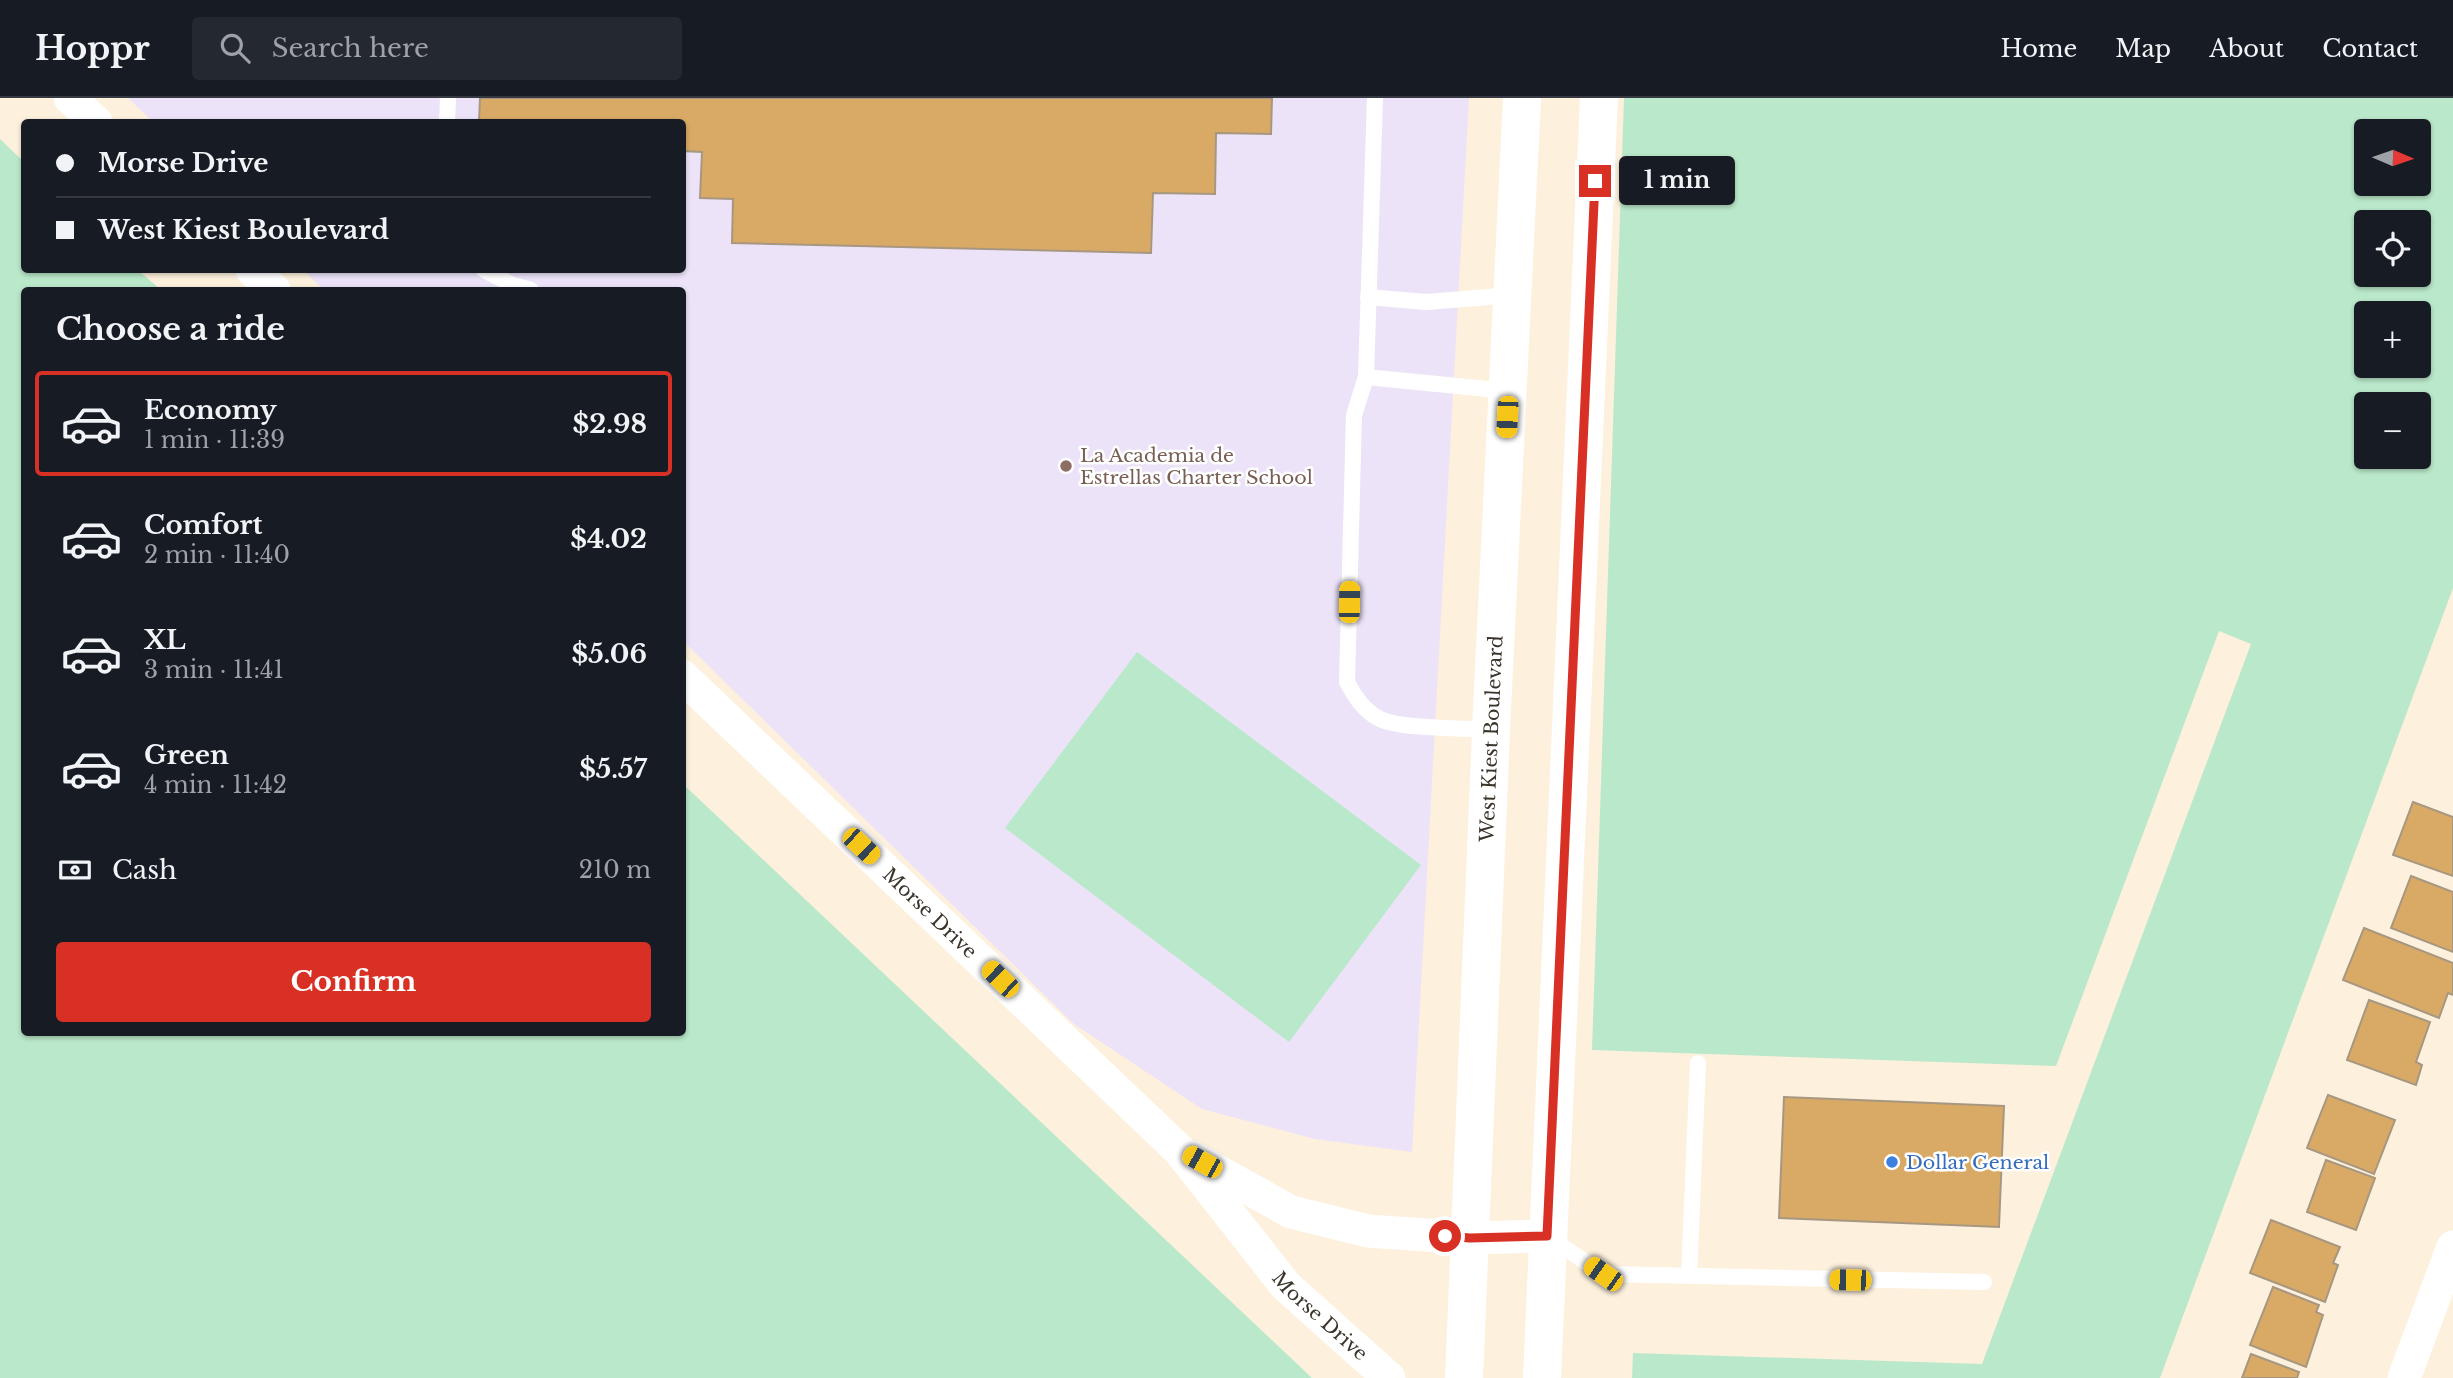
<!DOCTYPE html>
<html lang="en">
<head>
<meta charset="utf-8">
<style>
	:root { --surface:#171b24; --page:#242831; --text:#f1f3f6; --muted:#9ea1a6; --line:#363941; --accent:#d93025 }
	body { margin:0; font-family:"Libre Baskerville",serif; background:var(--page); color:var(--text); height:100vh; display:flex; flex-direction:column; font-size:26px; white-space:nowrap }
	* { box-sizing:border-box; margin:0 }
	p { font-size:23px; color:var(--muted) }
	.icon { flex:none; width:38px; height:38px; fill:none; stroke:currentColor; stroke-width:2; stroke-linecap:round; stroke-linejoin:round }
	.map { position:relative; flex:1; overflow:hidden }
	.drawer { position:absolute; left:21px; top:189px; width:665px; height:749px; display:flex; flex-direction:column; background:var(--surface); border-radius:7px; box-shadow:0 2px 5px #0004 }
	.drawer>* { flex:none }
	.hud { position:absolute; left:21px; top:21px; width:665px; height:154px; border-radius:7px; box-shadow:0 2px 5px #0004; display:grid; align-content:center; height:154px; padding:0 35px; background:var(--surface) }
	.needle { width:46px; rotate:92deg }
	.tools { position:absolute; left:2354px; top:21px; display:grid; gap:14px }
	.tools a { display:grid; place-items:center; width:77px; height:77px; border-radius:7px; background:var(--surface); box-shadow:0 2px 5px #0004; font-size:35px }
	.end { position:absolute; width:32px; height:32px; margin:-16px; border:9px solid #d93025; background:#fff; box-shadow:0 0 0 4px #fff }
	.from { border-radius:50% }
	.bubble { position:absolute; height:49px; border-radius:7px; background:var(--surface); box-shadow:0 2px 5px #0004; font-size:23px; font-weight:800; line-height:49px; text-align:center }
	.car { position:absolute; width:21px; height:42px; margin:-21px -10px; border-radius:9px; box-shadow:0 0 5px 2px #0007; background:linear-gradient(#f5c518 24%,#345 0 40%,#f5c518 0 76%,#345 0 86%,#f5c518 0) }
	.hud b { display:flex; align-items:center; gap:24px; height:66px; font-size:26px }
	.hud b+b { border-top:2px solid var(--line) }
	.hud i { width:18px; height:18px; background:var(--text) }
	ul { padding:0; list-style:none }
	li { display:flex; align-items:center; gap:21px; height:105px; margin:0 14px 10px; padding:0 21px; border:4px solid transparent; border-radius:7px }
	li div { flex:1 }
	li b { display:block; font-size:26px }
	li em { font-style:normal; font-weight:800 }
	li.selected { border-color:var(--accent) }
	li>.icon { width:63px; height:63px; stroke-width:1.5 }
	h2 { padding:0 35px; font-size:32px; line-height:84px }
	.pay { display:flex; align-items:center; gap:18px; height:77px; padding:0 35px; font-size:26px }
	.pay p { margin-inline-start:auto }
	.cta { display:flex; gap:14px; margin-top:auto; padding:14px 35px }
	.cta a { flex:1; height:80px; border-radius:7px; background:var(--accent); color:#fff; font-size:28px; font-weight:800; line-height:80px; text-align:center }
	header { display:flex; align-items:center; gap:42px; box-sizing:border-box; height:98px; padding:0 35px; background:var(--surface); border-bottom:2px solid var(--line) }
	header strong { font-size:33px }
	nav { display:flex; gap:38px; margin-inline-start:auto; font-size:24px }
	.search { width:490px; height:63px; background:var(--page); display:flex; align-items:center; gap:18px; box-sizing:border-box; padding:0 24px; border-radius:7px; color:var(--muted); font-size:26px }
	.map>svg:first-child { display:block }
	.education { fill:#ece3f9 }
	.green { fill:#bae8ca; fill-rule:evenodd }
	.building { fill:#d9aa66; stroke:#a79781; stroke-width:2 }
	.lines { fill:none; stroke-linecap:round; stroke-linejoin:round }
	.lane { stroke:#fff; stroke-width:16 }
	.street { stroke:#fff; stroke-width:33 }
	.secondary { stroke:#fff; stroke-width:38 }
	.route { stroke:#d93025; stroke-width:9 }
	.education-dot { fill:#8d6e63; stroke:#fff; stroke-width:2.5 }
	.shop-dot { fill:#3f7fe0; stroke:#fff; stroke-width:2.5 }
	.labels { text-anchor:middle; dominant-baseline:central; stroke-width:5; stroke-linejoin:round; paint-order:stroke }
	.education-label { font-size:19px; fill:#785e54; stroke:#fff; text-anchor:start }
	.street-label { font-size:19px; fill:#3b342b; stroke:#fff }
	.shop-label { font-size:19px; fill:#366cbe; stroke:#fff; text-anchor:start }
</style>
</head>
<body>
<header>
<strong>Hoppr</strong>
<div class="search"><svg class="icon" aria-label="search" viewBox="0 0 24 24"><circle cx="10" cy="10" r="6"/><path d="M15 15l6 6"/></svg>Search here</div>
<nav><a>Home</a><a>Map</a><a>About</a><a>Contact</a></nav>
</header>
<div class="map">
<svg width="2453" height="1280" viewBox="0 0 2453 1280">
	<rect width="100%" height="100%" fill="#fdf0dd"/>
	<!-- education -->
	<polygon class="education" points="128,0 1469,0 1412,1054 1315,1041 1202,1011 1074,926 683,543 682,192 324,192 303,172 682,172 682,24 153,24"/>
	<!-- green -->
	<g class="green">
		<path d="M1624 0H2453V490L2160 1280H1632L1633 1255 1982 1266 2251 546 2219 533 2056 968 1592 952ZM2366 33H2418V86H2366ZM2366 124H2418V177H2366ZM2366 215H2418V268H2366ZM2366 306H2418V359H2366Z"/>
		<polygon points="0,41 24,64 24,172 138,172 161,192 24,192 24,934 682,934 683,686 1312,1280 0,1280"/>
		<polygon points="1137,554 1421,767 1289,944 1005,730"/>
	</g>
	<!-- building -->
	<g class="building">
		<polygon points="480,0 1272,0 1271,36 1216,35 1215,96 1153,95 1151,155 732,145 733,101 700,100 702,54 682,53 682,24 479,24"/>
		<polygon points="2413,704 2453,719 2453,778 2393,757"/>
		<polygon points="2411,778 2453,794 2453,854 2391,830"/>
		<polygon points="2364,830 2453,865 2453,897 2448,895 2439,920 2343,882"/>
		<polygon points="2369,902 2430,924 2416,964 2422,967 2416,987 2347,962"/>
		<polygon points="2328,997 2395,1022 2374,1076 2307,1050"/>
		<polygon points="1784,999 2004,1008 1999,1129 1779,1120"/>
		<polygon points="2326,1062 2375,1080 2356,1132 2307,1114"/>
		<polygon points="2271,1122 2340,1149 2333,1165 2338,1167 2325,1204 2250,1175"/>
		<polygon points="2273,1189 2319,1207 2316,1214 2323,1217 2306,1269 2250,1247"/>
		<polygon points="2251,1256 2299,1274 2297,1280 2242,1280"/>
	</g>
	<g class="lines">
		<!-- lane -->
		<g class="lane">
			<path d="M1375 0 1366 279 1354 317 1347 584C1355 599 1364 613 1380 621 1400 631 1466 630 1491 632"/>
			<polyline points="447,24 448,0"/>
			<polyline points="484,172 513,187 531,192"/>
			<polyline points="1368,199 1426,204 1514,197"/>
			<polyline points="1366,279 1508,293"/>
			<polyline points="1549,1139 1603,1176 1984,1184"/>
			<polyline points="1689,1178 1698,965"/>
		</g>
		<!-- street -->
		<g class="street">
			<polyline points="70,0 96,24"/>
			<polyline points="252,172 274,192"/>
			<path id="s1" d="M682 578 1179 1052 1286 1188 1389 1280"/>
			<polyline points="1192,1059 1291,1114 1368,1133 1470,1140 1547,1138"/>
			<polyline points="2404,1280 2453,1149"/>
		</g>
		<!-- secondary -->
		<g class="secondary">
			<path id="s2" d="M1464 1280 1491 632 1522 0"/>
			<polyline points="1542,1280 1599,0"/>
		</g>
	</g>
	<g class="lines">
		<!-- route -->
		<polyline class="route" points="1445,1138 1470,1140 1547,1138 1595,83"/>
	</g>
	<!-- markers -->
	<circle class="education-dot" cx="1066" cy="368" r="7"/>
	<circle class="shop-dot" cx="1892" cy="1064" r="7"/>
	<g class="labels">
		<!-- education labels -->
		<g class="education-label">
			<text x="1080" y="357">La Academia de<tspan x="1080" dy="22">Estrellas Charter School</tspan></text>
		</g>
		<!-- street labels -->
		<g class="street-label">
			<text stroke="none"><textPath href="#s2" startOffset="640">West Kiest Boulevard</textPath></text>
			<text stroke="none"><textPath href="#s1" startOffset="343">Morse Drive</textPath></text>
			<text stroke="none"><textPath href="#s1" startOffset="905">Morse Drive</textPath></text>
		</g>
		<!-- shop labels -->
		<g class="shop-label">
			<text x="1906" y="1064">Dollar General</text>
		</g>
	</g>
</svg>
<div class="tools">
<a><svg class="needle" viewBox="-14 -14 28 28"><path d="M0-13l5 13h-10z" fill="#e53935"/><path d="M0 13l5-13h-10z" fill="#9ea1a6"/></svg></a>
<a><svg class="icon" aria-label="locate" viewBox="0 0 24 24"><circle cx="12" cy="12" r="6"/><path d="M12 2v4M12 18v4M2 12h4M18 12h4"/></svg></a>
<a>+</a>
<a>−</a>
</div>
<i class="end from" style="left:1445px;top:1138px"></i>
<i class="end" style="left:1595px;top:83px"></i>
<div class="bubble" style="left:1619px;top:58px;width:116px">1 min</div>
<i class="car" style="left:1507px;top:319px;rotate:183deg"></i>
<i class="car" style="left:1349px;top:504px;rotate:1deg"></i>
<i class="car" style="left:861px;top:748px;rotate:133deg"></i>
<i class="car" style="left:1000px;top:881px;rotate:314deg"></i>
<i class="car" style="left:1202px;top:1064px;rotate:299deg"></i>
<i class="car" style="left:1603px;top:1176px;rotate:305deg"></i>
<i class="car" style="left:1850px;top:1182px;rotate:271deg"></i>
<div class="hud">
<b><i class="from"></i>Morse Drive</b>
<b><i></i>West Kiest Boulevard</b>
</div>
<section class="drawer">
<h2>Choose a ride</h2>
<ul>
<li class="selected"><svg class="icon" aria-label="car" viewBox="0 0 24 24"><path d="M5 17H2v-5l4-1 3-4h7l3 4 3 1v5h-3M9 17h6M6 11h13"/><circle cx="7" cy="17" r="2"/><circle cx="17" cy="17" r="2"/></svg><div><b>Economy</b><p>1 min · 11:39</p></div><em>$2.98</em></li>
<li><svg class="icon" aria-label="car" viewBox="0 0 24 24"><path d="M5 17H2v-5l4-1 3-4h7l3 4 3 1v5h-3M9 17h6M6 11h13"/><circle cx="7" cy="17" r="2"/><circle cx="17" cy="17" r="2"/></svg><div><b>Comfort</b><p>2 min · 11:40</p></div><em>$4.02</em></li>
<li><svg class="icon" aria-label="car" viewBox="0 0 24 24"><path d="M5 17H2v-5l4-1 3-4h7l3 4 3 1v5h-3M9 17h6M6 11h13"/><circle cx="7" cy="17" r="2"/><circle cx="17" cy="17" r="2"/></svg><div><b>XL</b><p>3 min · 11:41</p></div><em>$5.06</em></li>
<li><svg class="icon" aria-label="car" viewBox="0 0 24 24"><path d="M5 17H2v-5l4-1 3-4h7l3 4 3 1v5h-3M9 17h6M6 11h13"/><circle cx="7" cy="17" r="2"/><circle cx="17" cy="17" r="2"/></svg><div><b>Green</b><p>4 min · 11:42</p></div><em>$5.57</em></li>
</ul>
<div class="pay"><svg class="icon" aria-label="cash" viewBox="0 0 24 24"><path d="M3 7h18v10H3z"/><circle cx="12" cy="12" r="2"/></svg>Cash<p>210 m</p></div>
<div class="cta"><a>Confirm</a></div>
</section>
</div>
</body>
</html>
